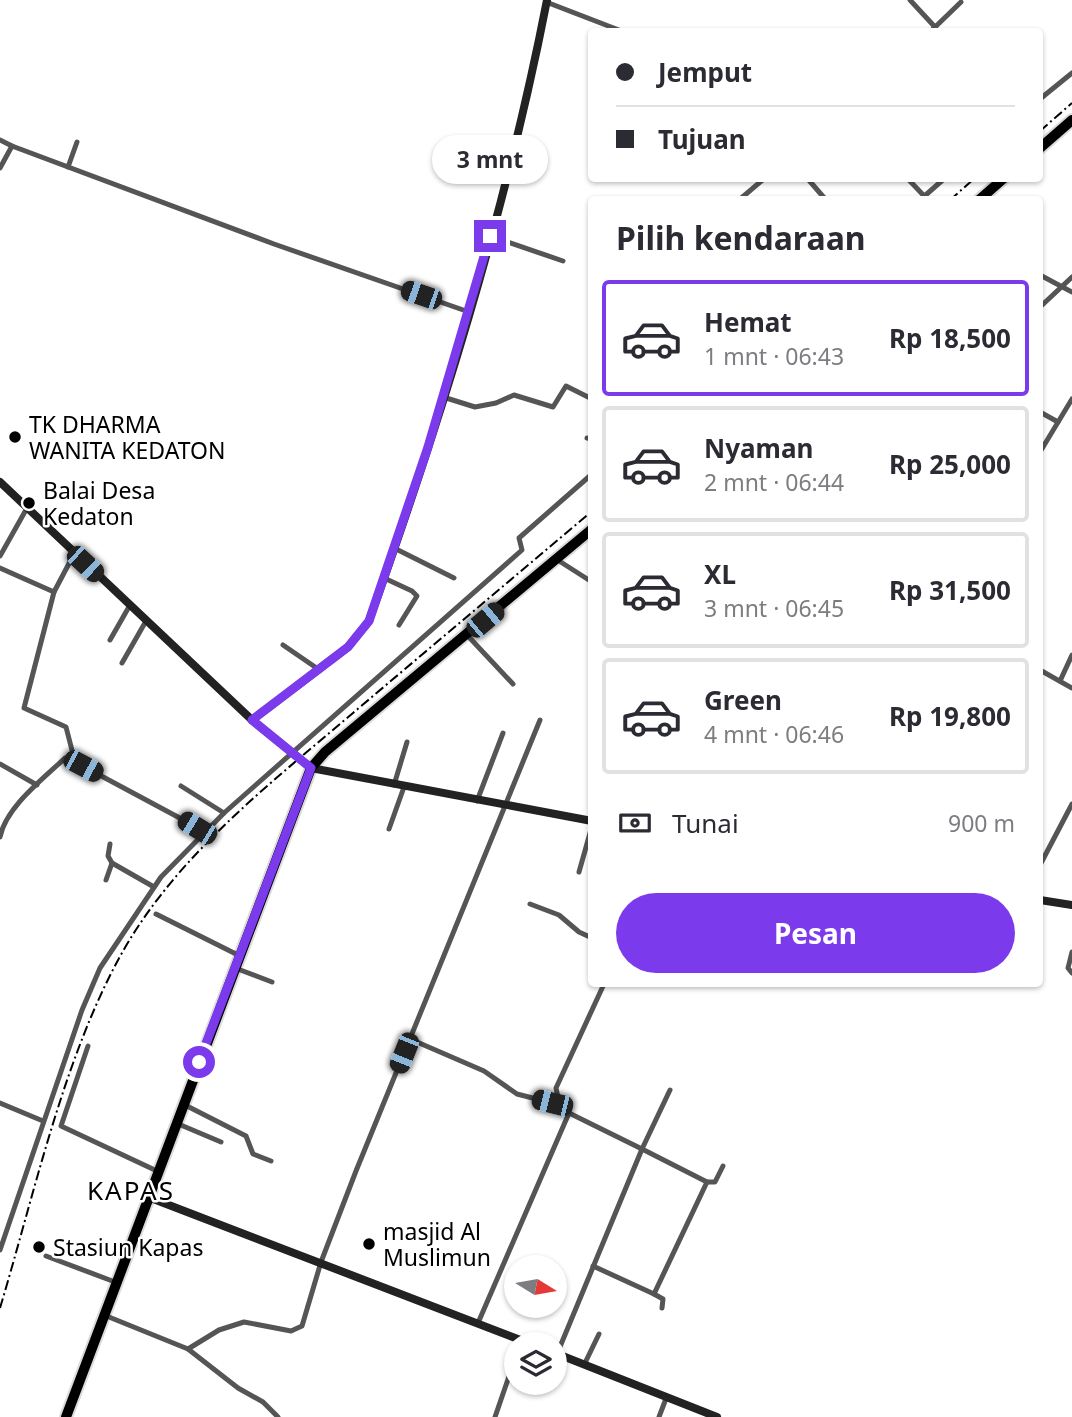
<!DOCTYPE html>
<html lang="id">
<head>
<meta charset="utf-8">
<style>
	:root { --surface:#fff; --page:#f7f7f7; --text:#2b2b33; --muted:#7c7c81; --line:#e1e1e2; --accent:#7c3aed }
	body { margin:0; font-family:"Noto Sans",sans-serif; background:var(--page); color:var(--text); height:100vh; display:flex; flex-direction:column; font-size:26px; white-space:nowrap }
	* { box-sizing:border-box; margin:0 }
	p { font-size:23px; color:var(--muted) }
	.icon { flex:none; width:38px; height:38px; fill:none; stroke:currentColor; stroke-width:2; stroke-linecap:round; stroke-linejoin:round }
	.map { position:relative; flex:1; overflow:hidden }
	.details { position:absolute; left:588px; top:196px; width:455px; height:791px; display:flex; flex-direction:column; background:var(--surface); border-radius:7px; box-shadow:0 2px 5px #0004 }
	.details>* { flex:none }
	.guide { position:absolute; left:588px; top:28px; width:455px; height:154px; border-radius:7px; box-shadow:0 2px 5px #0004; display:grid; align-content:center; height:154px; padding:0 28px; background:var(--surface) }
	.needle { width:46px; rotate:101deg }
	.tools { position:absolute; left:504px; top:1255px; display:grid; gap:14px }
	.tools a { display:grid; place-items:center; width:63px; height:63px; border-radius:50%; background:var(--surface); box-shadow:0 2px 5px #0004; font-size:35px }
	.end { position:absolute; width:32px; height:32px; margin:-16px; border:9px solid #7c3aed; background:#fff; box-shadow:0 0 0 4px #fff }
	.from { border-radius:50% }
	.bubble { position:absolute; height:49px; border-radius:24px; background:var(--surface); box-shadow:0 2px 5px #0004; font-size:23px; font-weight:700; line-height:49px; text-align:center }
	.car { position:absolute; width:21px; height:42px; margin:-21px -10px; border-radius:9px; box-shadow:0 0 5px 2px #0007; background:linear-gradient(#222 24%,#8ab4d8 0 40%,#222 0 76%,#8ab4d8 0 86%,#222 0) }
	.guide b { display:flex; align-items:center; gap:24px; height:66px; font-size:26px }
	.guide b+b { border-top:2px solid var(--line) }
	.guide i { width:18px; height:18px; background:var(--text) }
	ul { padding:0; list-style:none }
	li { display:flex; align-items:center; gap:21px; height:116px; margin:0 14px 10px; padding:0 14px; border:4px solid var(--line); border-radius:7px }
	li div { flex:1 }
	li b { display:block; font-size:26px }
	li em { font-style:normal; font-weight:700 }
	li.selected { border-color:var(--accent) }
	li>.icon { width:63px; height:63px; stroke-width:1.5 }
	h2 { padding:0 28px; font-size:32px; line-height:84px }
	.pay { display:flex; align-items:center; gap:18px; height:77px; padding:0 28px; font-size:26px }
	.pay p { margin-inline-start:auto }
	.button { display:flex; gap:14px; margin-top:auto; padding:14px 28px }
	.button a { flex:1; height:80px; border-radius:42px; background:var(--accent); color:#fff; font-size:28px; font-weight:700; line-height:80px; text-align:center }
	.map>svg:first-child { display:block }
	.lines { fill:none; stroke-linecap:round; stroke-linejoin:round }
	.highway-casing { stroke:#dbdbdb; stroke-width:14 }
	.street { stroke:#555; stroke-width:5 }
	.secondary { stroke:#222; stroke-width:8 }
	.highway { stroke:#000; stroke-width:10 }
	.rail { stroke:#000; stroke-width:2; stroke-dasharray:10 3.5 2 3.5; stroke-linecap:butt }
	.route { stroke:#7c3aed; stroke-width:9 }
	.poi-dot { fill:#000; stroke:#fff; stroke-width:2.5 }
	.labels { text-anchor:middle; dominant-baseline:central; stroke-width:5; stroke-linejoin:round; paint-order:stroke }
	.poi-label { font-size:23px; fill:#000; stroke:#fff; text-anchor:start }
	.quarter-label { font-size:26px; letter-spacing:2px; fill:#000; stroke:#fff }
</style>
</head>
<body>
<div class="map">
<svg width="1072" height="1417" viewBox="0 0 1072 1417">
	<rect width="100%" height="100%" fill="#fff"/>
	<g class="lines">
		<!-- highway casing -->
		<g class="highway-casing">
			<g id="highway">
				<polyline points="1040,148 1072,120"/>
				<polyline points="979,200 1004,178"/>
				<polyline points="66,1417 311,768 325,752 592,529"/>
			</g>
		</g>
		<!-- street -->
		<g class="street">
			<polyline points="910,0 935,27"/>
			<polyline points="546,2 624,32"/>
			<polyline points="864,31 865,32"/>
			<polyline points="930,32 961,2"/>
			<polyline points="1040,99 1072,73"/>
			<polyline points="0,140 12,146"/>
			<polyline points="68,167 77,142"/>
			<polyline points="0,168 12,146 274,244 469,312"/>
			<polyline points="807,178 826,200"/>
			<polyline points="907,178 928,200"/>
			<polyline points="739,200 765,178"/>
			<polyline points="920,200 945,178"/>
			<polyline points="490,236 563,261"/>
			<polyline points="1040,275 1072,292"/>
			<polyline points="1040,307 1072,277"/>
			<polyline points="443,397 475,407 496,403 514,395 553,407 566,386 592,399"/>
			<polyline points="1040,412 1058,422"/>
			<polyline points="587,438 592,439"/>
			<polyline points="1040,452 1072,399"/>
			<polyline points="394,548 454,578"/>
			<polyline points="0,556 27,508"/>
			<polyline points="556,559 592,582"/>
			<polyline points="0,568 54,592 24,708 66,727 74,758 79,764 204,831"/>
			<polyline points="384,578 412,591 417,596 399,625"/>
			<polyline points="54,592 74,554"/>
			<polyline points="467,635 513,684"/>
			<polyline points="110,640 130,605"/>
			<polyline points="283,645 318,669"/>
			<polyline points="122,663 146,621"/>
			<polyline points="1040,670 1072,688"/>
			<polyline points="1060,681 1072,655"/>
			<polyline points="0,764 37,785"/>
			<polyline points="394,785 407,742"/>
			<polyline points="181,786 224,813"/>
			<polyline points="477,801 503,733"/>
			<polyline points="389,829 404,787"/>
			<path d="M0 837C6 807 43 779 65 758H74"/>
			<polyline points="110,844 108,856 112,863 154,887"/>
			<polyline points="1040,865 1072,804"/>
			<polyline points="579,872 592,826"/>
			<polyline points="106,880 112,863"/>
			<polyline points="530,904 559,915 579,932 592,938"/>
			<polyline points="156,914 240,956"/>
			<polyline points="1072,952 1068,968 1072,973"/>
			<polyline points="235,968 272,982"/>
			<polyline points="410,1039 484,1071 517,1094 552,1103"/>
			<polyline points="88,1046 61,1126 157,1171"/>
			<polyline points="0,1103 43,1121"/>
			<polyline points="183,1104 246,1136 253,1154 271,1161"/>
			<polyline points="176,1123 221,1142"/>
			<polyline points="707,1182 715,1182 723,1166"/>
			<polyline points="0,1250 82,1010 100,968 161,877 224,813 522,550 519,538 592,474"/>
			<polyline points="46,1256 115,1282"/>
			<polyline points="593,1266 654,1294 707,1182 642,1149 670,1090"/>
			<polyline points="654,1294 663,1299 662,1308"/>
			<polyline points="104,1315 188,1349 219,1330 244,1322 291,1331 302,1326 321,1262 356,1171 540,720"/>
			<polyline points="478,1323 569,1113 559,1102 556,1088 604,984"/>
			<polyline points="188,1349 238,1388 263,1402 278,1417"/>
			<polyline points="557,1354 642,1149 569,1113"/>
			<polyline points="584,1365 599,1334"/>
			<polyline points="495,1417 516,1356"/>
			<polyline points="659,1417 667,1396"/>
		</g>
		<!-- secondary -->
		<g class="secondary">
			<polyline points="0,482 252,720 311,768 592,821"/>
			<path d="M252 720 348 647 369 621C441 419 506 211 547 0"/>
			<polyline points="1040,900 1072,905"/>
			<polyline points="148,1197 531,1344"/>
			<polyline points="555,1353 717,1417"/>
		</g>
		<!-- highway -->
		<use href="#highway" class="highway"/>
		<!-- rail -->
		<g class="rail">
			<polyline points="1040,131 1072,103"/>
			<polyline points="950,200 975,178"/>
			<path d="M0 1308C34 1195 62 1065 117 962 171 860 266 787 353 713 432 646 512 579 592 511"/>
		</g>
	</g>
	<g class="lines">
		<!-- route -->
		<polyline class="route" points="199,1062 311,768 252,720 348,647 369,621 428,447 490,236"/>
	</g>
	<!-- markers -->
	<g class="poi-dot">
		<circle cx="15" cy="437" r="7"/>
		<circle cx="29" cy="503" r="7"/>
		<circle cx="369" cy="1244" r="7"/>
		<circle cx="39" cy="1247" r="7"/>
	</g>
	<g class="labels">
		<!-- poi labels -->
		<g class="poi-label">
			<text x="29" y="424">TK DHARMA<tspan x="29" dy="26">WANITA KEDATON</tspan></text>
			<text x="43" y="490">Balai Desa<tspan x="43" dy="26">Kedaton</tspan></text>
			<text x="383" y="1231">masjid Al<tspan x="383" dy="26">Muslimun</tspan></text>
			<text x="53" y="1247">Stasiun Kapas</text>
		</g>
		<!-- quarter labels -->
		<g class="quarter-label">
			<text x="131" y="1190">KAPAS</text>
		</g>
	</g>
</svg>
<div class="tools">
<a><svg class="needle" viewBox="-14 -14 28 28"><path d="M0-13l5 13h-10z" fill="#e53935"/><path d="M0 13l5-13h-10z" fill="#7c7c81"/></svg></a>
<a><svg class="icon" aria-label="layers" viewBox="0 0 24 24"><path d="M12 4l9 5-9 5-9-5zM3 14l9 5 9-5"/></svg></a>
</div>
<i class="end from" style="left:199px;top:1062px"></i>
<i class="end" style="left:490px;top:236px"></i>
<div class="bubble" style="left:432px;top:135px;width:116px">3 mnt</div>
<i class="car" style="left:421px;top:295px;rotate:289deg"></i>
<i class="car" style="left:85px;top:564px;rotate:133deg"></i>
<i class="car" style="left:485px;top:620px;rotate:50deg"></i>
<i class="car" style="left:83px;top:766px;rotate:118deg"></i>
<i class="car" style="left:197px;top:828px;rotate:301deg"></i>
<i class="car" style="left:404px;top:1053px;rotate:202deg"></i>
<i class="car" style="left:552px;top:1103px;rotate:284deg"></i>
<div class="guide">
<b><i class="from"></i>Jemput</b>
<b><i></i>Tujuan</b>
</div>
<section class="details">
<h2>Pilih kendaraan</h2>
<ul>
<li class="selected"><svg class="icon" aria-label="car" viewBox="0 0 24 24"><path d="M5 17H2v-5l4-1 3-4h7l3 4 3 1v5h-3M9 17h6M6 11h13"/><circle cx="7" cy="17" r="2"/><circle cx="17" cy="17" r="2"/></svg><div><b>Hemat</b><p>1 mnt · 06:43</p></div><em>Rp 18,500</em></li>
<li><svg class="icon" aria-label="car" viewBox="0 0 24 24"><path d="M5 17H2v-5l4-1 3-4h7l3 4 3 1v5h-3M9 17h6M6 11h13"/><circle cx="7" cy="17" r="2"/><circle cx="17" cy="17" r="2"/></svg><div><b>Nyaman</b><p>2 mnt · 06:44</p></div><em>Rp 25,000</em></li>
<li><svg class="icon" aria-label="car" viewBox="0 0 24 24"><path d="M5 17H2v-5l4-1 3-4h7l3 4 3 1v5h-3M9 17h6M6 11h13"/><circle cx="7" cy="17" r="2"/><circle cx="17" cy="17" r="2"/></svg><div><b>XL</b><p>3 mnt · 06:45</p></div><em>Rp 31,500</em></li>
<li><svg class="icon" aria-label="car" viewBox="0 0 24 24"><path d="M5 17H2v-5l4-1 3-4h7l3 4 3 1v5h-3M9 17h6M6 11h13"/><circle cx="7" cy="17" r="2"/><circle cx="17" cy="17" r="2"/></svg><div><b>Green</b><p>4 mnt · 06:46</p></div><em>Rp 19,800</em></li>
</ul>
<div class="pay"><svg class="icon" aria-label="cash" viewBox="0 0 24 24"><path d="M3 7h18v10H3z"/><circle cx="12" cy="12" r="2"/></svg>Tunai<p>900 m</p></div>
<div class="button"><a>Pesan</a></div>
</section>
</div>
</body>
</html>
